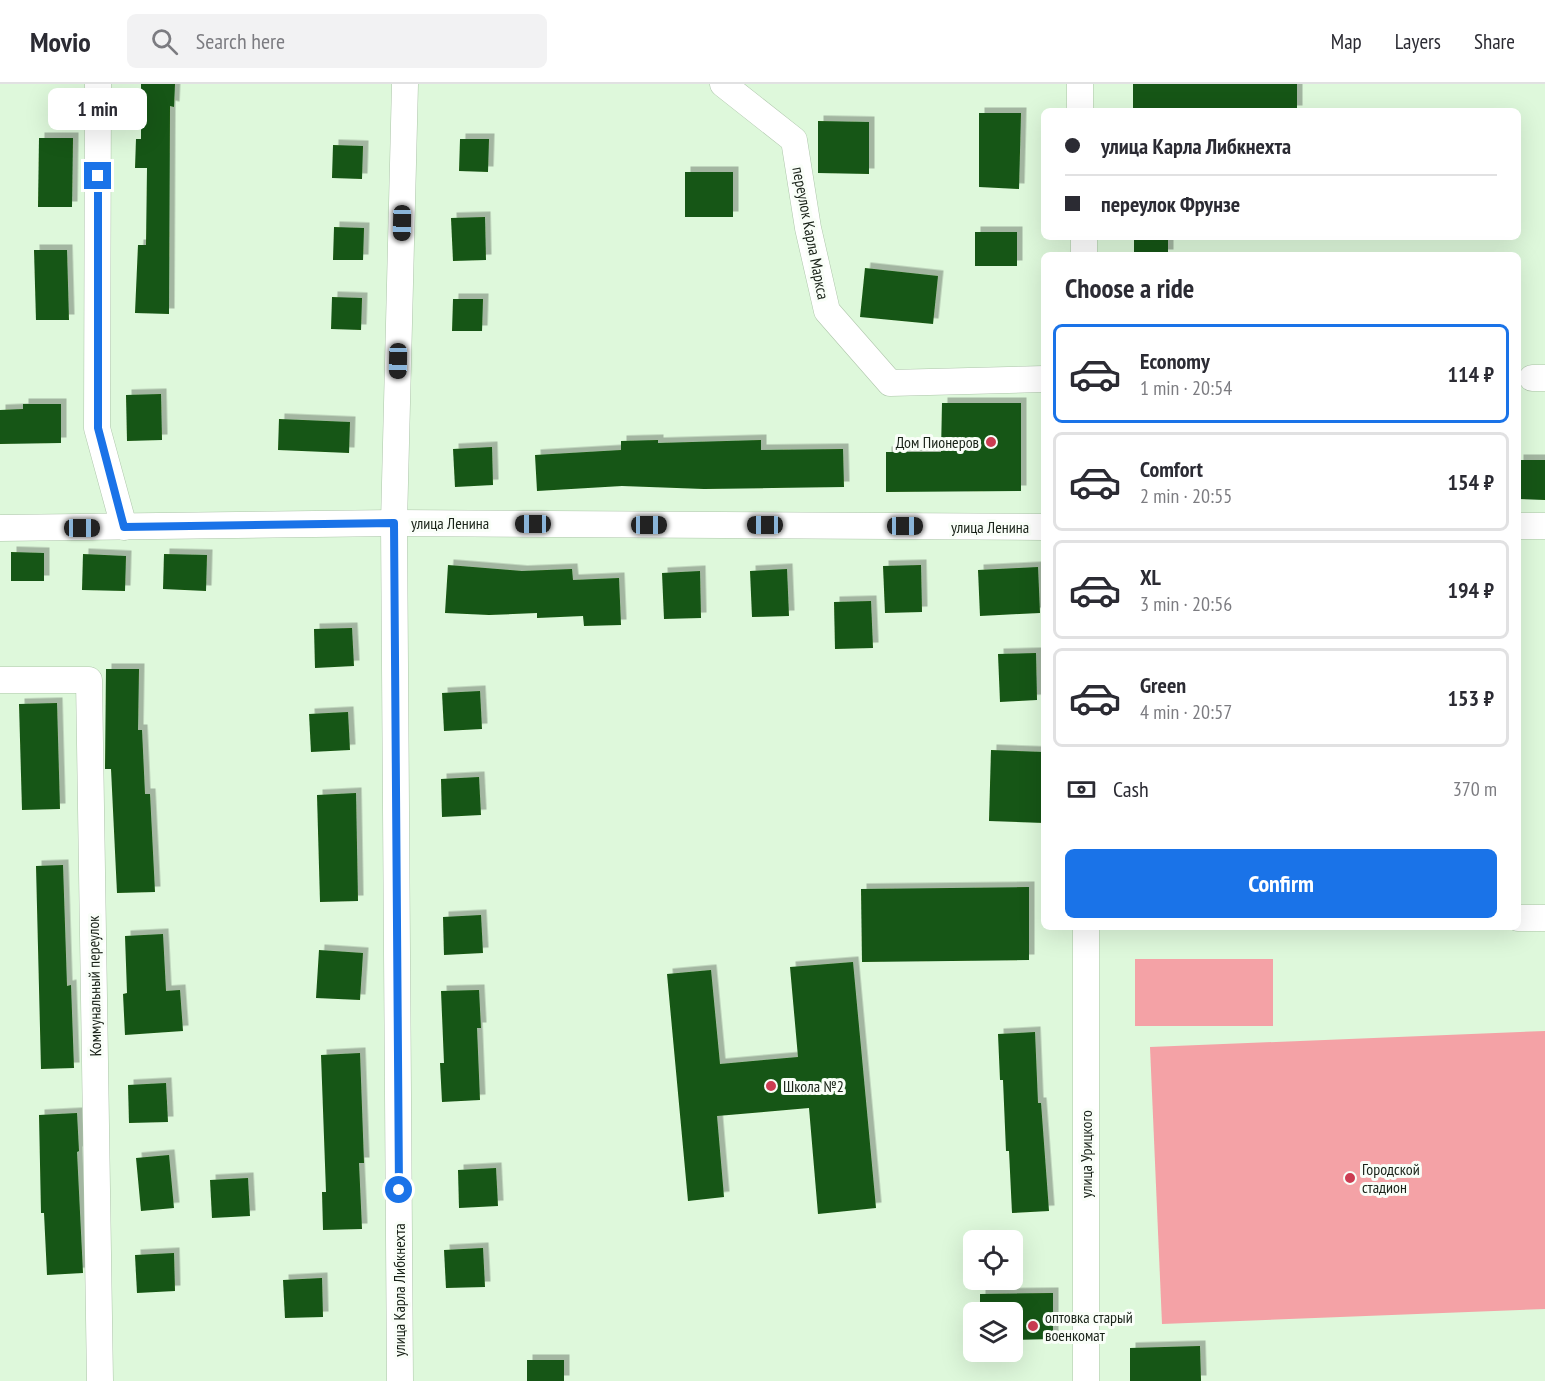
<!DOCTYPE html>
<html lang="en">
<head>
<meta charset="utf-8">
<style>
	:root { --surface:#fff; --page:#f2f2f3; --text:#2b2b33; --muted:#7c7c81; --line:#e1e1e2; --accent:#1a73e8 }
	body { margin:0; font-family:"PT Sans Narrow",sans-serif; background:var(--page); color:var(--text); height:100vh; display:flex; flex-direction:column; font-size:22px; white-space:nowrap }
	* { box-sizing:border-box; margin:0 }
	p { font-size:20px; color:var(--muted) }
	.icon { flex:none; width:33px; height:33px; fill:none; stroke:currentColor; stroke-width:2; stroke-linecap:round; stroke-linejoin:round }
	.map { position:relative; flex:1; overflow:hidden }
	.side { position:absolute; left:1041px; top:168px; width:480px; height:678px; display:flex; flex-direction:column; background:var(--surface); border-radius:9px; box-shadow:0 6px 24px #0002 }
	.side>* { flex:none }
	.banner { position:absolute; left:1041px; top:24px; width:480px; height:132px; border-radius:9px; box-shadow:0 6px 24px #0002; display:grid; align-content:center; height:132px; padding:0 24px; background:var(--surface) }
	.fabs { position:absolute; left:963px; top:1146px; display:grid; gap:12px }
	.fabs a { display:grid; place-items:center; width:60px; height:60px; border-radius:9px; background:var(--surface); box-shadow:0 6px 24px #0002; font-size:30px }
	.end { position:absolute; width:27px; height:27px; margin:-14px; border:8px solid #1a73e8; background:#fff; box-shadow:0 0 0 3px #fff }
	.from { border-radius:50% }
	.bubble { position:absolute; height:42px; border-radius:9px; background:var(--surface); box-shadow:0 6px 24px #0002; font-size:20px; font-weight:800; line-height:42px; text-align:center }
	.car { position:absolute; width:18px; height:36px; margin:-18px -9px; border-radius:8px; box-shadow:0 0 4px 2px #0007; background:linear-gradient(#222 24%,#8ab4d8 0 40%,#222 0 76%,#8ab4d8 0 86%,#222 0) }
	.banner b { display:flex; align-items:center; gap:21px; height:57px; font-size:22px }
	.banner b+b { border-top:2px solid var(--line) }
	.banner i { width:15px; height:15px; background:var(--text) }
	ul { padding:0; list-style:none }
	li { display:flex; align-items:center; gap:18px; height:99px; margin:0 12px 9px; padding:0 12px; border:3px solid var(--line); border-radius:9px }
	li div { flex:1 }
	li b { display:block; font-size:22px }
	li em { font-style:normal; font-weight:800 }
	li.active { border-color:var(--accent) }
	li>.icon { width:54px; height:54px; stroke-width:1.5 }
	h2 { padding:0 24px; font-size:27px; line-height:72px }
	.pay { display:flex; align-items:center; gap:15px; height:66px; padding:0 24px; font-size:22px }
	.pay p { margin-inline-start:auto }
	.action { display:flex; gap:12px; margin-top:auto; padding:12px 24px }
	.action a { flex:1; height:69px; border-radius:9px; background:var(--accent); color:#fff; font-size:24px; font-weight:800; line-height:69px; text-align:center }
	header { display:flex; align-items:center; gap:36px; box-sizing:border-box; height:84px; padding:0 30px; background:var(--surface); border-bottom:2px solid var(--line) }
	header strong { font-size:28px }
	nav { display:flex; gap:33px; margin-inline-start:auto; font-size:21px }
	.search { width:420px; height:54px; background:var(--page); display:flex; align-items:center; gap:15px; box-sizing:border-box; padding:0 21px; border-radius:9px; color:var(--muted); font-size:22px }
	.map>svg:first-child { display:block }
	.green { fill:#f4a2a6 }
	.building { fill:#165712; filter:url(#shadow) }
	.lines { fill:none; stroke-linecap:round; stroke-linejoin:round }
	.minor-casing { stroke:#adc5aa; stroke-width:27 }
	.minor { stroke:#fff; stroke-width:26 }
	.route { stroke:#1a73e8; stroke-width:8 }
	.poi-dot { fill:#cc3c52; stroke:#f9fef8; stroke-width:2 }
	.labels { text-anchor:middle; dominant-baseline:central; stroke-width:6; stroke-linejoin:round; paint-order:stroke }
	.street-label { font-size:16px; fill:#192218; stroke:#f9fef8 }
	.poi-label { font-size:16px; fill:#192218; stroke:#f9fef8; text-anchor:start }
</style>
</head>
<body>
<header>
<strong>Movio</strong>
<div class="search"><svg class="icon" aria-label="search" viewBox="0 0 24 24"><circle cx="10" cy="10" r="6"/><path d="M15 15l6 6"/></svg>Search here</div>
<nav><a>Map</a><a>Layers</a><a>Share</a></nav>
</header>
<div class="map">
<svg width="1545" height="1297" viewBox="0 0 1545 1297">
	<defs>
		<filter id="shadow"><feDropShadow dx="5.5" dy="-5.5" stdDeviation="0" flood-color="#0004"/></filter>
	</defs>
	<rect width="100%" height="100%" fill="#def8db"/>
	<!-- green -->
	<g class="green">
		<rect x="1135" y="875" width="138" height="67"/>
		<polygon points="1545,947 1545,1225 1162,1240 1150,963"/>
	</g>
	<!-- building -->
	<g class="building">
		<polygon points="141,0 175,0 174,23 170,22 169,230 135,229 138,161 146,161 147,84 135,84 136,55 141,55"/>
		<rect x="1133" y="0" width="164" height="27"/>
		<polygon points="979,29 1021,29 1019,105 979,103"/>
		<polygon points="818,37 869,38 869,90 818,89"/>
		<polygon points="39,54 73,54 72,123 38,123"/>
		<polygon points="460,55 489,55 488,88 459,87"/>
		<polygon points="333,61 363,62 362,95 332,94"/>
		<rect x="685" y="88" width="48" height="45"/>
		<polygon points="485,133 486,176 453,177 451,134"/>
		<polygon points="334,143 364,144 363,176 333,176"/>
		<rect x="975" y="148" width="42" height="34"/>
		<rect x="1134" y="153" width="34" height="18"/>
		<polygon points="34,166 67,166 69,236 36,236"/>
		<polygon points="865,184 938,192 933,240 860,233"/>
		<polygon points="332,213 362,214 361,246 331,245"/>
		<polygon points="453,215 483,215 482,247 452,247"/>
		<polygon points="161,310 162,356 127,357 126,311"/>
		<polygon points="942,319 1021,319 1021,407 886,408 886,368 941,368"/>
		<polygon points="23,320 61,320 61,359 0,360 0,326 23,325"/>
		<polygon points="279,335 350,338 349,369 278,366"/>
		<polygon points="658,356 658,359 761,356 761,366 843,365 844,403 704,405 622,402 537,407 535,371 621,366 621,357"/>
		<polygon points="492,363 493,401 455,403 453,365"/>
		<polygon points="1518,376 1545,376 1545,416 1518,415"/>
		<polygon points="11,468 44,469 44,497 11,497"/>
		<polygon points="83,470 126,472 125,507 82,506"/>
		<polygon points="164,470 207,471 206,507 163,505"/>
		<polygon points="448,481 522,487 572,485 573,496 619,494 621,541 584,542 583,532 537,534 537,529 489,531 445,529"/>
		<polygon points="921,481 922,528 885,529 883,482"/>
		<polygon points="1038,483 1040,529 980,532 978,486"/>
		<polygon points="787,485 789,532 752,533 750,487"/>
		<polygon points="700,487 701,534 664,535 662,489"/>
		<polygon points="871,517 873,564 835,565 834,518"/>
		<polygon points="352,544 354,582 315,584 314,545"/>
		<polygon points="1036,569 1037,616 1000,618 998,570"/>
		<polygon points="106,585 139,585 138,646 142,646 145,710 150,710 155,808 117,809 111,685 105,685 105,683"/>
		<polygon points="480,607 482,645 444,647 442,609"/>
		<polygon points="57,619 60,725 22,726 19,620"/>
		<polygon points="348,628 350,666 311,668 309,630"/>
		<polygon points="991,666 1044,668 1044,739 989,737"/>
		<polygon points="479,693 481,731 442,733 441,695"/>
		<polygon points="356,709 358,817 320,818 317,711"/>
		<polygon points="63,781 67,902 71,901 74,984 41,985 36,782"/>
		<polygon points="1029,803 1029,876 862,878 861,805"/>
		<polygon points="481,831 483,869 444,871 443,833"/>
		<polygon points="163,850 166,907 180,906 183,947 125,951 123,910 127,909 125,852"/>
		<polygon points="319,866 363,869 360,916 316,914"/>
		<polygon points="853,878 876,1124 818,1130 809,1024 717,1032 724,1113 688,1117 667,890 711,886 720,980 798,973 790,883"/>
		<polygon points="479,906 481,944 477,944 480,1016 442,1018 440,979 444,979 441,907"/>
		<polygon points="1035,948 1038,1019 1041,1019 1049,1127 1012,1129 1009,1067 1006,1067 1003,996 1000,996 998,950"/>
		<polygon points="360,969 364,1079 359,1079 362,1145 323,1146 322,1108 326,1108 321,971"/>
		<polygon points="166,999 168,1038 129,1039 128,1001"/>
		<polygon points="77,1029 79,1067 77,1068 83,1189 47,1191 44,1129 41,1129 39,1031"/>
		<polygon points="169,1071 174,1124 141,1127 136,1074"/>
		<polygon points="496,1084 498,1122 459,1124 458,1086"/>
		<polygon points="248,1094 250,1132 212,1134 210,1096"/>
		<polygon points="483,1164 485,1203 446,1204 444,1166"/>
		<polygon points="174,1169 175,1207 137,1209 135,1171"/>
		<polygon points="322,1194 323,1233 285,1234 283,1196"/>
		<polygon points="1053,1209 1053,1255 1012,1256 1012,1228 980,1228 980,1210"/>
		<polygon points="1200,1262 1201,1297 1130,1297 1130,1264"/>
		<rect x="527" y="1276" width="37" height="21"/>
	</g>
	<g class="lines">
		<!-- minor casing -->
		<g class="minor-casing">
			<g id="minor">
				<polyline points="98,0 97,344 124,443"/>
				<polyline points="723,0 794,56 808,144 827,227 890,299 1044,295"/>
				<polyline points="1080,0 1080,27"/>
				<polyline points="1084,153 1084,171"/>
				<polyline points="1532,294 1545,294"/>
				<polyline points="1518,442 1545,442"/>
				<polyline points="0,444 394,439 1044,443"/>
				<polyline points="0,596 89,596 100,1297"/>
				<polyline points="1518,834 1545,834"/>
				<polyline points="1086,843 1086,1297"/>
				<polyline points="400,1297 394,439 405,0"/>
			</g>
		</g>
		<!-- minor -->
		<use href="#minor" class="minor"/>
	</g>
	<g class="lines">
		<!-- route -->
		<polyline class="route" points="98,92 98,344 124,443 394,439 399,1106"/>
	</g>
	<!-- markers -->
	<g class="poi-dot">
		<circle cx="991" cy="358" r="6"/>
		<circle cx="771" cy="1002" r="6"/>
		<circle cx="1350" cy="1094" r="6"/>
		<circle cx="1033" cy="1242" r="6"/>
	</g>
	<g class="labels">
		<!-- street labels -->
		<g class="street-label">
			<text transform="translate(811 149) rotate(79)">переулок Карла Маркса</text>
			<text x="450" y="439">улица Ленина</text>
			<text x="990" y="443">улица Ленина</text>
			<text transform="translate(94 902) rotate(-91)">Коммунальный переулок</text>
			<text transform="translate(1086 1070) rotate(-90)">улица Урицкого</text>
			<text transform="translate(399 1206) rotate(-90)">улица Карла Либкнехта</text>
		</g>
		<!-- poi labels -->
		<g class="poi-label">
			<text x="979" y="358" text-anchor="end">Дом Пионеров</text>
			<text x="783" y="1002">Школа №2</text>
			<text x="1362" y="1085">Городской<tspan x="1362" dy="18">стадион</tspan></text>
			<text x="1045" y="1233">оптовка старый<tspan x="1045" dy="18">военкомат</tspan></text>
		</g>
	</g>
</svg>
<div class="fabs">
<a><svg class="icon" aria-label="locate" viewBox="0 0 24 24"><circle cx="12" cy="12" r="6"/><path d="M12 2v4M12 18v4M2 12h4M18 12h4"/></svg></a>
<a><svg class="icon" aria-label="layers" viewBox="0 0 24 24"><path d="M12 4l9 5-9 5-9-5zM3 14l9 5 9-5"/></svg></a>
</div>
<i class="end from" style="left:399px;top:1106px"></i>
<i class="end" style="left:98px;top:92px"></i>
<div class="bubble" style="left:48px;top:4px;width:99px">1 min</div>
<i class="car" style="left:402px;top:139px;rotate:181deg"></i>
<i class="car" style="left:398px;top:277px;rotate:181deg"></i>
<i class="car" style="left:533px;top:440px;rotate:270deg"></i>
<i class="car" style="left:649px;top:441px;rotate:90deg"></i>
<i class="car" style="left:765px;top:441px;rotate:270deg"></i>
<i class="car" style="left:905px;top:442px;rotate:90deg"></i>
<i class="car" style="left:82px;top:444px;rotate:90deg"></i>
<div class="banner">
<b><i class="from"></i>улица Карла Либкнехта</b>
<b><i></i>переулок Фрунзе</b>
</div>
<section class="side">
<h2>Choose a ride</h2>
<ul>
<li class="active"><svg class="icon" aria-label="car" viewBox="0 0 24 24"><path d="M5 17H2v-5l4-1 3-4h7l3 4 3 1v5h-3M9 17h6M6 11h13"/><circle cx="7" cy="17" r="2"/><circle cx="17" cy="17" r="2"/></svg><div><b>Economy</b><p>1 min · 20:54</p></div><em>114 ₽</em></li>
<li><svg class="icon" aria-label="car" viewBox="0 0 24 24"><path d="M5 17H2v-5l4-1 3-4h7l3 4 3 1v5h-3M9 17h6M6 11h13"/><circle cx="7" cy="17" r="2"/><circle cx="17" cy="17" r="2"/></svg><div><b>Comfort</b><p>2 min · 20:55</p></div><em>154 ₽</em></li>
<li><svg class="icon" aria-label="car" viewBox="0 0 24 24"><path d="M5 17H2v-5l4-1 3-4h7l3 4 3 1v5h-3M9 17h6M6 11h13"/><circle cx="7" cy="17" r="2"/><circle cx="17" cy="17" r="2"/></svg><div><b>XL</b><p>3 min · 20:56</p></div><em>194 ₽</em></li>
<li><svg class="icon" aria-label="car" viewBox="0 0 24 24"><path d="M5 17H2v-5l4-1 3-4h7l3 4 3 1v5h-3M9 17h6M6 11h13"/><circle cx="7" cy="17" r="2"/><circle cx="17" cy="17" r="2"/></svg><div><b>Green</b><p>4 min · 20:57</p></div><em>153 ₽</em></li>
</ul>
<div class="pay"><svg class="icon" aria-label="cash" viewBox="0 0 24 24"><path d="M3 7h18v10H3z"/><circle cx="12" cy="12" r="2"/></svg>Cash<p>370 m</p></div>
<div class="action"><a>Confirm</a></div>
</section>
</div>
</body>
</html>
